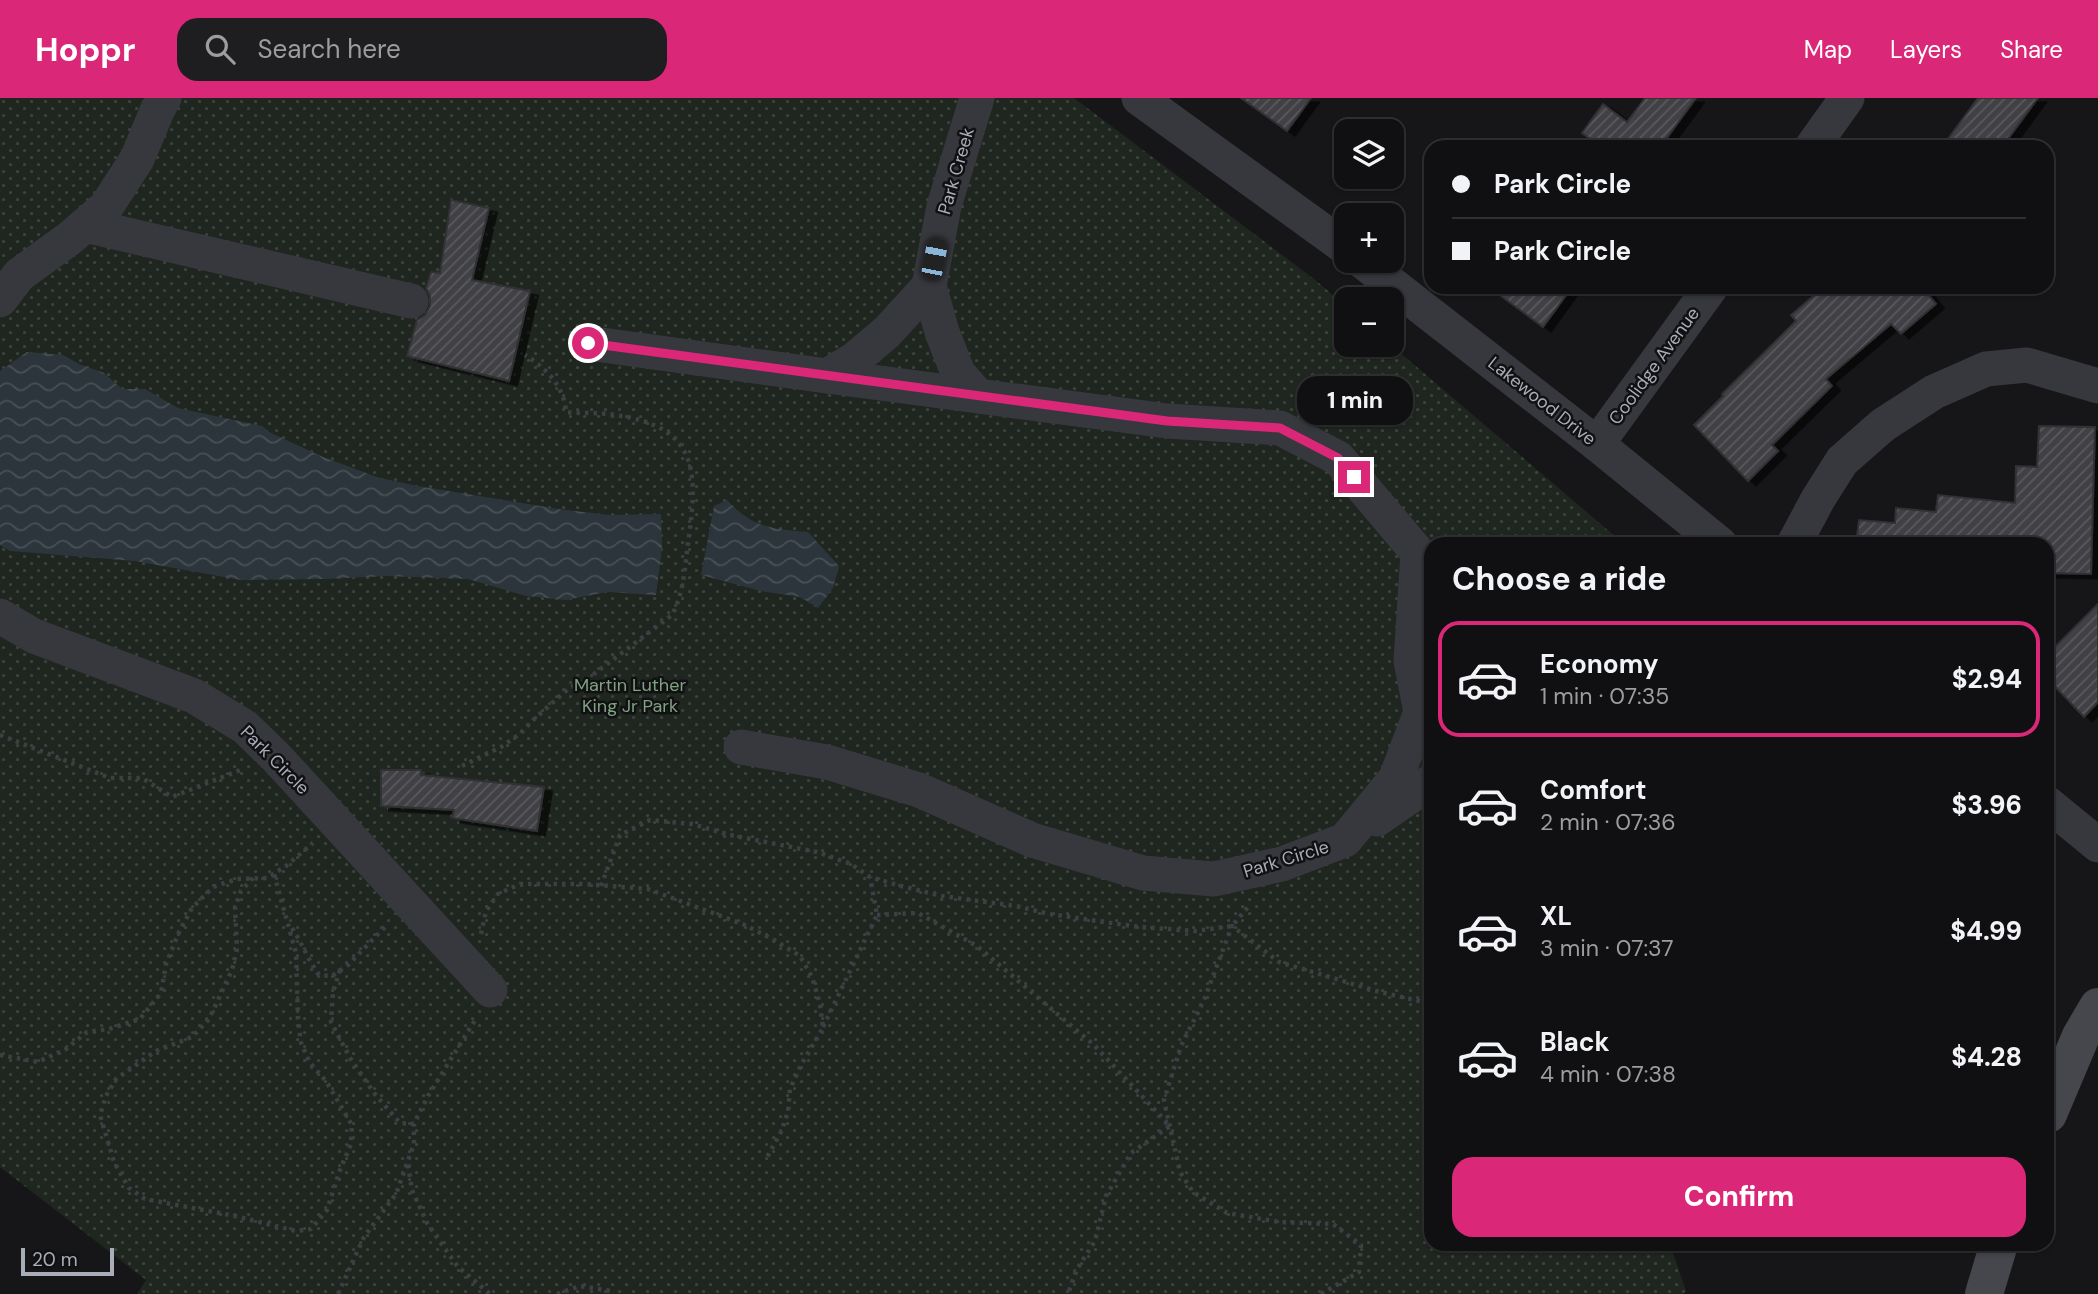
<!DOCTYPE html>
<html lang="en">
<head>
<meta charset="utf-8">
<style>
	:root { --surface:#101012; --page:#1e1e20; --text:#f1f3f6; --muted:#9c9d9f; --line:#303032; --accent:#db2777 }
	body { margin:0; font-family:"DM Sans",sans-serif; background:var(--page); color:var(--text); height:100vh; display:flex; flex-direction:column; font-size:26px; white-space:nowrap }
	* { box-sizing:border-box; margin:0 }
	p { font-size:23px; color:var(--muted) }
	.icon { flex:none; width:38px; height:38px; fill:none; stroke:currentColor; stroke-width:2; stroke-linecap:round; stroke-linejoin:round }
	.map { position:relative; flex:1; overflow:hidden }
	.panel { position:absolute; left:1424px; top:439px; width:630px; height:714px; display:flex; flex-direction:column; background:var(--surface); border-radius:21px; box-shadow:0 2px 5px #0004,0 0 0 2px var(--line) }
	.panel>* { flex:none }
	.banner { position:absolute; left:1424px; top:42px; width:630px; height:154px; border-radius:21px; box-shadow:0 2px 5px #0004,0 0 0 2px var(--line); display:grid; align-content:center; height:154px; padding:0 28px; background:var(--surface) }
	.buttons { position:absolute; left:1334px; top:21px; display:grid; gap:14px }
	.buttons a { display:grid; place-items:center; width:70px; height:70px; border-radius:14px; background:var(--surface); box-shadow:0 2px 5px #0004,0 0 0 2px var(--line); font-size:35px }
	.scale { position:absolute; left:21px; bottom:18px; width:93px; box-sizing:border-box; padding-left:7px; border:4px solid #a8adb8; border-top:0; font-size:19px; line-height:24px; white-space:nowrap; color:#a8adb8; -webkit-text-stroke:5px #111113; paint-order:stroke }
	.end { position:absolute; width:32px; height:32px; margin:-16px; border:9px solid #db2777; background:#fff; box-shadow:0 0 0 4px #fff }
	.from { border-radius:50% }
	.bubble { position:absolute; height:49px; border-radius:21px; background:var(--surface); box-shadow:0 2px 5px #0004,0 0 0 2px var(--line); font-size:23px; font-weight:800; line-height:49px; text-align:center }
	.car { position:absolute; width:21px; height:42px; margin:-21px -10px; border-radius:9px; box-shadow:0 0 5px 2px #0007; background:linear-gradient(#222 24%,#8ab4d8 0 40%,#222 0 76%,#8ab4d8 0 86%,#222 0) }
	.banner b { display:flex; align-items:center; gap:24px; height:66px; font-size:26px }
	.banner b+b { border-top:2px solid var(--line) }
	.banner i { width:18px; height:18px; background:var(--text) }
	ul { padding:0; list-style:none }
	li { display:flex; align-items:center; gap:21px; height:116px; margin:0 14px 10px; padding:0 14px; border:4px solid transparent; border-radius:21px }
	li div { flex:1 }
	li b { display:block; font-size:26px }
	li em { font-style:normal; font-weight:800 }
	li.active { border-color:var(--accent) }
	li>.icon { width:63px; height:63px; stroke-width:1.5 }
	h2 { padding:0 28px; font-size:32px; line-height:84px }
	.cta { display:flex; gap:14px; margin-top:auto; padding:14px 28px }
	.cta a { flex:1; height:80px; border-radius:21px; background:var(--accent); color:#fff; font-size:28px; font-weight:800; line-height:80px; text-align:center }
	header { display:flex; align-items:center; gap:42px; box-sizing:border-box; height:98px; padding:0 35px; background:var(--accent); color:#fff }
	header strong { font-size:33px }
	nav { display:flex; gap:38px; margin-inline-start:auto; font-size:24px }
	.search { width:490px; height:63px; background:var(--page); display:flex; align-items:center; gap:18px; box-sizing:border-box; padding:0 24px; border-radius:21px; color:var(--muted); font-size:26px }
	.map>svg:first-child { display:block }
	.green { fill:url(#green-dots) }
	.water { fill:url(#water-waves) }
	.building { fill:url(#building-hatch); stroke:#303034; stroke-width:2; filter:url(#shadow) }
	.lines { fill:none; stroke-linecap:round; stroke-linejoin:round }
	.path { stroke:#3d3f44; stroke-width:4.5; stroke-dasharray:3.5 5; stroke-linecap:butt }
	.minor { stroke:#37383d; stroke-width:35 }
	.secondary { stroke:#45474d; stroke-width:38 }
	.route { stroke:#db2777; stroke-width:9 }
	.labels { text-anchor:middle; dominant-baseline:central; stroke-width:5; stroke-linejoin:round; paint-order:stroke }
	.street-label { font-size:18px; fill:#a8adb8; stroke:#111113 }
	.park-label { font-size:18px; fill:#7fa381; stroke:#111113 }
</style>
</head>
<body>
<header>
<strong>Hoppr</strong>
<div class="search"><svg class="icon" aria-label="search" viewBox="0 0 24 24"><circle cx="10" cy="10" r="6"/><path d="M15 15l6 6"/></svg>Search here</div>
<nav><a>Map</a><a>Layers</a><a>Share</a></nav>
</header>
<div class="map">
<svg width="2098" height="1196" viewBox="0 0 2098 1196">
	<defs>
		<pattern id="green-dots" width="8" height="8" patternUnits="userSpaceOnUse" patternTransform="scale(1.75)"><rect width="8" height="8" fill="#1e261f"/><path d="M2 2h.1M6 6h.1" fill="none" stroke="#3c433d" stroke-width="1.8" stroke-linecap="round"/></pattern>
		<pattern id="water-waves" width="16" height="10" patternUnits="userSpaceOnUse" patternTransform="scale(1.75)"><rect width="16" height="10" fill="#2c353c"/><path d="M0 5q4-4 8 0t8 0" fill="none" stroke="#485056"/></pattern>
		<pattern id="building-hatch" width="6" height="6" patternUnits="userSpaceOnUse" patternTransform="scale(1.75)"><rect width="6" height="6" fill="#404145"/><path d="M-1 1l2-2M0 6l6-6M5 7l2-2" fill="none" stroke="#595a5e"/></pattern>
		<filter id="shadow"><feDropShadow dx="8" dy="4.5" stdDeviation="0" flood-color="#0009"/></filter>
	</defs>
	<rect width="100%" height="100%" fill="#161618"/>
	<!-- green -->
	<polygon class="green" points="0,0 1074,0 1314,181 1346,208 1346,247 1391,247 1624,446 1432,446 1432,1146 1670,1146 1686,1193 1683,1196 137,1196 146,1182 0,1069"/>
	<!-- water -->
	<g class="water">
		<polygon points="27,254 63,257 79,266 104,275 122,291 145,291 178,310 262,328 271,335 323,359 380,380 418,388 558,411 610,417 661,416 662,450 656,497 607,494 566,502 526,498 468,481 387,478 325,481 241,482 135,463 10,453 0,447 0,273"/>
		<path d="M727 402C753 430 772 431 808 434L839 468 833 490 818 510 800 499 761 493 701 477 714 408Z"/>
	</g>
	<!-- building -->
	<g class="building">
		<polygon points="1241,0 1311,0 1287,33"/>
		<polygon points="1645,0 1696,0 1661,48 1662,49 1601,49 1582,35 1603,6 1627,24"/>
		<polygon points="1978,0 2038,0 2002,49 1942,49"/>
		<polygon points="451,102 489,110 472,182 530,193 509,283 407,258 417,222 425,217 430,208 430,198 426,190 431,174 440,175"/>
		<polygon points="1489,189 1572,189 1543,229"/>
		<polygon points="1824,189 1922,189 1936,206 1901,236 1891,226 1826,281 1832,288 1772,347 1778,353 1748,383 1694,327 1723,298 1722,296 1796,223 1791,217"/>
		<polygon points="2039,328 2095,329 2091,476 2048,475 2048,446 1856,446 1859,422 1895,425 1896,410 1936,414 1938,397 2015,405 2016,368 2037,369"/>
		<polygon points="2098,506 2098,604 2084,619 2048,581 2048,556"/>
		<polygon points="381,672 421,672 421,677 544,689 537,733 452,720 454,712 381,708"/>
	</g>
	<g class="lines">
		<!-- path -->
		<g class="path">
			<polyline points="0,637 110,680 142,680 172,699 243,671"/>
			<path d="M462 668 501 649 521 635 531 624 569 590 586 582 672 517C685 493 685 464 689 438 699 368 694 328 615 317 599 314 582 316 566 314 564 288 546 270 525 257"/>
			<polyline points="253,780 241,793 235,809 237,851 232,872 209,921 192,939 156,953 116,981 106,998 100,1017 114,1064 129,1090 145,1101 235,1118 296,1133 311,1131 327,1112 340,1072 351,1046 352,1027 326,983 310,965 301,945 298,921 296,855 274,776"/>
			<polyline points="601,788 620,737 650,722 692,726 730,737 817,754 851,766 870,779 901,788 942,798 1016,808 1049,816 1139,829 1195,833 1232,828 1248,809"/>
			<polyline points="877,817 918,815 977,848 1094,947 1170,1028 1131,1055 1106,1098 1095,1143 1077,1171 1068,1196"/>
			<path d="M292 830C302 845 308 862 319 877L332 878 348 867 386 828"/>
			<polyline points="481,836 486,813 498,796 520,786 584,786 648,791 745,827 774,842 800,858 812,879 820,906 823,930 801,967 790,991 788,1014 781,1034 766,1061"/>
			<polyline points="340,872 333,894 331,924 350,960 374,995 400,1025 414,1026 428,998 477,919"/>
			<polyline points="823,929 877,817 870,779"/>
			<polyline points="0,957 38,964 66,951 87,934 109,931 140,921 161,895 166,866 179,834 192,810 213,789 237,781 267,780 286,768 313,745"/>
			<polyline points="408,1067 412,1092 427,1125 458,1169 490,1196"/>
			<polyline points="338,1196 364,1139 396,1096 414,1046 414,1026"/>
			<polyline points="557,1196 580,1188 611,1193"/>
			<polyline points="1321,1196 1359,1174 1361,1147 1333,1126 1279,1124 1227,1115 1193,1094 1180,1074 1164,1002 1181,948 1204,902 1232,828 1279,864 1380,894 1432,906"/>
		</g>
		<!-- minor -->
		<g class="minor">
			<polyline points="1139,0 1346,150"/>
			<polyline points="1812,49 1847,0"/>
			<polyline points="85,127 411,203"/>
			<polyline points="1362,163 1597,346 1720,446"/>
			<polyline points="0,202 19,177 70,140 106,109 137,61 157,13 164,0"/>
			<polyline points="588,245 827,278 855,261 887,234 929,188"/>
			<polyline points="827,278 978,298"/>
			<polyline points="1597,346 1711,189"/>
			<polyline points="1794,446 1818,401 1842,363 1883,327 1934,294 1986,271 2027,267 2098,288"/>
			<polyline points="0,518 34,538 194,598 245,629 275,658 490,892"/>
			<polyline points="741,649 827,664 919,692 1032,742 1143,775 1214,781 1282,766 1345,742 1396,680 1421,614 1411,563 1418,455 1338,360 1280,330 1167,323 978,298 958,275 942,234 929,188 944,108 977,0"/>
			<polyline points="2048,706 2098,747"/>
			<polyline points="1377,721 1432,683"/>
		</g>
		<!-- secondary -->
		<g class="secondary">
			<polyline points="2048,1016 2081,938 2098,909"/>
			<polyline points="1984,1196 1999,1146"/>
		</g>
	</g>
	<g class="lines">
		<!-- route -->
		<polyline class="route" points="588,245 1167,323 1280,330 1338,360 1354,379"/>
	</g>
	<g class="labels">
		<!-- street labels -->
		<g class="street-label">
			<text transform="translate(956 73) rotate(-74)">Park Creek</text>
			<text transform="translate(1654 268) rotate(-54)">Coolidge Avenue</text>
			<text transform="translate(1542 303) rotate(38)">Lakewood Drive</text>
			<text transform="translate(275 662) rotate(45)">Park Circle</text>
			<text transform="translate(1286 761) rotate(-17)">Park Circle</text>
		</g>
		<!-- park labels -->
		<g class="park-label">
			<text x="630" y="587">Martin Luther<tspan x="630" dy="21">King Jr Park</tspan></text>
		</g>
	</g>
</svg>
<div class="buttons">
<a><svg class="icon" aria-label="layers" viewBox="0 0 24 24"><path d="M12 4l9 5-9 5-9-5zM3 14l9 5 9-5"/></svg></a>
<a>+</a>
<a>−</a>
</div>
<div class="scale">20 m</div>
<i class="end from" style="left:588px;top:245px"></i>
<i class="end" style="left:1354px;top:379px"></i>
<div class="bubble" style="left:1297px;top:278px;width:116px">1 min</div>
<i class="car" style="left:934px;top:161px;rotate:11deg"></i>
<div class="banner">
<b><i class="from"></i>Park Circle</b>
<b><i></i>Park Circle</b>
</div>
<section class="panel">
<h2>Choose a ride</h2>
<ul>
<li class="active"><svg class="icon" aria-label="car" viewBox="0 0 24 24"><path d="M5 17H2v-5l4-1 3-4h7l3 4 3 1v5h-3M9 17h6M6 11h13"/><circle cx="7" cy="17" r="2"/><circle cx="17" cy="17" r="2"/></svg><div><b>Economy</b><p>1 min · 07:35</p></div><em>$2.94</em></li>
<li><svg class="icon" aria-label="car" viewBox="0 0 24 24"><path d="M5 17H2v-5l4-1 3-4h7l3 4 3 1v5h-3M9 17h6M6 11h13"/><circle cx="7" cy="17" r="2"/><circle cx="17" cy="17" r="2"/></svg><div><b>Comfort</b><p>2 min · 07:36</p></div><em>$3.96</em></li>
<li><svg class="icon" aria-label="car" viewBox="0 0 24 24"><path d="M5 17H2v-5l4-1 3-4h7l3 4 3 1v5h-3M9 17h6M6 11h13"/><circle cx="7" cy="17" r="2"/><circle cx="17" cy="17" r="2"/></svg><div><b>XL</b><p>3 min · 07:37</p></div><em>$4.99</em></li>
<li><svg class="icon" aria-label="car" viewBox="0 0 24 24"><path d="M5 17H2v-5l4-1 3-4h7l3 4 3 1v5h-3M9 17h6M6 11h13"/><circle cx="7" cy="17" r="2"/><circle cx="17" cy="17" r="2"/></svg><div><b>Black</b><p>4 min · 07:38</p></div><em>$4.28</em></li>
</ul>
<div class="cta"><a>Confirm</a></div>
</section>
</div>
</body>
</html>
